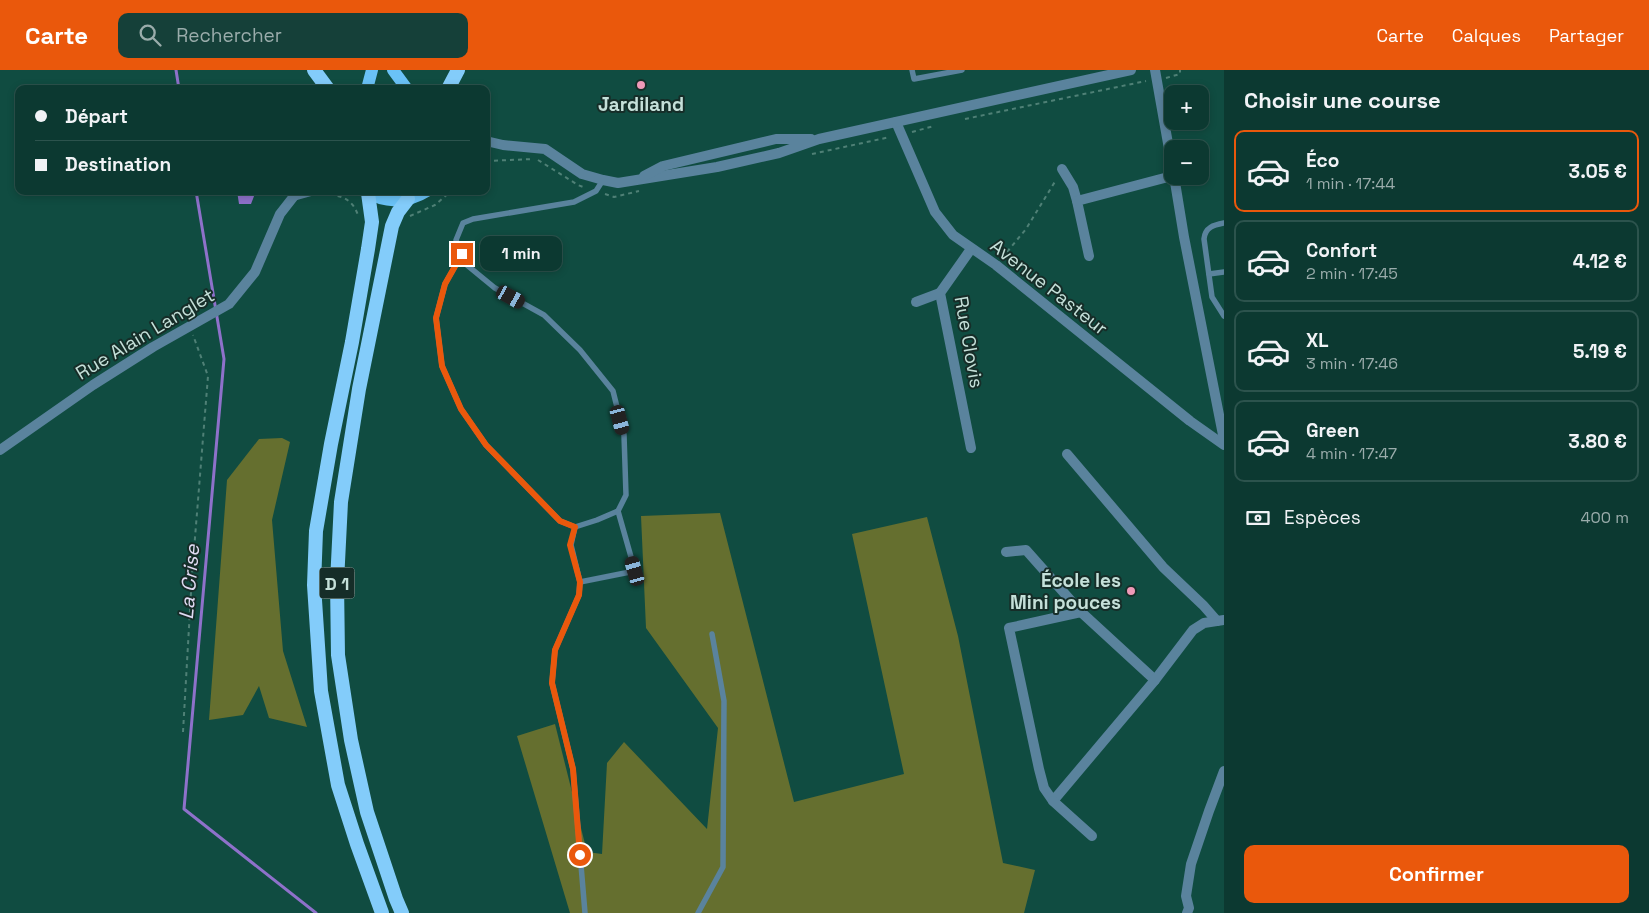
<!DOCTYPE html>
<html lang="fr">
<head>
<meta charset="utf-8">
<style>
	:root { --surface:#0c3931; --page:#154039; --text:#f1f3f6; --muted:#9aacab; --line:#2c534d; --accent:#ea580c }
	body { margin:0; font-family:"Space Grotesk",sans-serif; background:var(--page); color:var(--text); height:100vh; display:flex; flex-direction:column; font-size:19px; white-space:nowrap }
	* { box-sizing:border-box; margin:0 }
	p { font-size:16px; color:var(--muted) }
	.icon { flex:none; width:28px; height:28px; fill:none; stroke:currentColor; stroke-width:2; stroke-linecap:round; stroke-linejoin:round }
	.map { position:relative; flex:1; overflow:hidden }
	.sheet { display:flex; flex-direction:column; background:var(--surface); width:425px }
	.sheet>* { flex:none }
	.hud { position:absolute; left:15px; top:15px; width:475px; height:110px; border-radius:10px; box-shadow:0 2px 8px #0003,0 0 0 1px var(--line); display:grid; align-content:center; height:110px; padding:0 20px; background:var(--surface) }
	.buttons { position:absolute; left:1164px; top:15px; display:grid; gap:10px }
	.buttons a { display:grid; place-items:center; width:45px; height:45px; border-radius:10px; background:var(--surface); box-shadow:0 2px 8px #0003,0 0 0 1px var(--line); font-size:25px }
	.end { position:absolute; width:22px; height:22px; margin:-11px; border:6px solid #ea580c; background:#fff; box-shadow:0 0 0 2px #fff }
	.from { border-radius:50% }
	.bubble { position:absolute; height:35px; border-radius:10px; background:var(--surface); box-shadow:0 2px 8px #0003,0 0 0 1px var(--line); font-size:16px; font-weight:700; line-height:35px; text-align:center }
	.car { position:absolute; width:15px; height:30px; margin:-15px -8px; border-radius:6px; box-shadow:0 0 4px 1px #0007; background:linear-gradient(#222 24%,#8ab4d8 0 40%,#222 0 76%,#8ab4d8 0 86%,#222 0) }
	.hud b { display:flex; align-items:center; gap:18px; height:48px; font-size:19px }
	.hud b+b { border-top:1px solid var(--line) }
	.hud i { width:12px; height:12px; background:var(--text) }
	ul { padding:0; list-style:none }
	li { display:flex; align-items:center; gap:15px; height:82px; margin:0 10px 8px; padding:0 10px; border:2px solid var(--line); border-radius:10px }
	li div { flex:1 }
	li b { display:block; font-size:19px }
	li em { font-style:normal; font-weight:700 }
	li.selected { border-color:var(--accent) }
	li>.icon { width:45px; height:45px; stroke-width:1.5 }
	h2 { padding:0 20px; font-size:22px; line-height:60px }
	.pay { display:flex; align-items:center; gap:12px; height:55px; padding:0 20px; font-size:19px }
	.pay p { margin-inline-start:auto }
	.action { display:flex; gap:10px; margin-top:auto; padding:10px 20px }
	.action a { flex:1; height:58px; border-radius:10px; background:var(--accent); color:#fff; font-size:20px; font-weight:700; line-height:58px; text-align:center }
	header { display:flex; align-items:center; gap:30px; box-sizing:border-box; height:70px; padding:0 25px; background:var(--accent); color:#fff }
	header strong { font-size:24px }
	nav { display:flex; gap:28px; margin-inline-start:auto; font-size:18px }
	.search { width:350px; height:45px; background:var(--page); display:flex; align-items:center; gap:12px; box-sizing:border-box; padding:0 18px; border-radius:10px; color:var(--muted); font-size:19px }
	main { display:flex; flex:1; min-height:0 }
	.map>svg:first-child { display:block }
	.green { fill:#656f2f }
	.water { fill:#8e71ca }
	.lines { fill:none; stroke-linecap:round; stroke-linejoin:round }
	.stream { stroke:#8e71ca; stroke-width:3 }
	.path { stroke:#4f8076; stroke-width:2; stroke-dasharray:4 4; stroke-linecap:butt }
	.service { stroke:#5a839d; stroke-width:5.5 }
	.minor { stroke:#5a839d; stroke-width:10 }
	.tertiary { stroke:#5a839d; stroke-width:10 }
	.primary { stroke:#6ac2f7; stroke-width:12 }
	.trunk { stroke:#83ccfa; stroke-width:14 }
	.route { stroke:#ea580c; stroke-width:6 }
	.poi-dot { fill:#ef9ab8; stroke:#162d28; stroke-width:2 }
	.labels { text-anchor:middle; dominant-baseline:central; stroke-width:4; stroke-linejoin:round; paint-order:stroke }
	.shield { fill:#162d28; stroke:#90aaa4; stroke-width:1 }
	.shield-label { font-size:18px; font-weight:bold; fill:#c5e0d9 }
	.poi-label { font-size:19px; font-weight:bold; fill:#c5e0d9; stroke:#162d28 }
	.street-label { font-size:19px; fill:#c5e0d9; stroke:#162d28 }
	.water-label { font-size:20px; font-style:italic; fill:#e1dbf3; stroke:#162d28 }
</style>
</head>
<body>
<header>
<strong>Carte</strong>
<div class="search"><svg class="icon" aria-label="search" viewBox="0 0 24 24"><circle cx="10" cy="10" r="6"/><path d="M15 15l6 6"/></svg>Rechercher</div>
<nav><a>Carte</a><a>Calques</a><a>Partager</a></nav>
</header>
<main>
<div class="map">
<svg width="1224" height="843" viewBox="0 0 1224 843">
	<rect width="100%" height="100%" fill="#104c41"/>
	<!-- green -->
	<g class="green">
		<polygon points="282,368 290,372 272,450 283,581 307,657 269,648 259,616 243,645 209,650 227,410 259,369"/>
		<polygon points="720,443 794,732 904,704 852,464 927,447 958,566 1003,793 1035,800 1024,843 570,843 517,666 555,654 587,782 602,784 607,693 624,672 707,759 718,658 646,558 641,446"/>
	</g>
	<!-- water -->
	<polygon class="water" points="237,121 256,121 251,134 239,134"/>
	<g class="lines">
		<!-- stream -->
		<g class="stream">
			<polyline points="176,0 179,19"/>
			<polyline points="196,121 224,289 184,739 316,843"/>
		</g>
		<!-- path -->
		<g class="path">
			<polyline points="1166,8 1180,4 1180,0"/>
			<polyline points="965,49 1146,11"/>
			<polyline points="912,62 934,56"/>
			<polyline points="812,84 890,67"/>
			<polyline points="538,90 578,115 583,117"/>
			<polyline points="486,91 534,89"/>
			<path d="M332 121 334 125C347 128 353 132 358 145"/>
			<polyline points="605,124 614,127 639,121"/>
			<polyline points="410,146 435,135 451,121"/>
			<polyline points="1002,188 1026,159 1056,110"/>
			<polyline points="183,662 192,505 208,306 193,265"/>
		</g>
		<!-- service -->
		<g class="service">
			<polyline points="912,0 914,9 962,0"/>
			<path d="M1224 153C1214 155 1205 157 1204 169L1212 227 1224 246"/>
			<polyline points="462,184 445,214 436,248 442,296 461,339 486,375 560,451 575,457 597,450 618,441 626,425 624,365 613,321 580,280 544,245 495,218 467,195 456,170 463,153 473,149 574,132 596,121 603,110"/>
			<polyline points="1209,204 1224,202"/>
			<polyline points="575,457 571,475 580,512 635,501 618,441"/>
			<polyline points="580,512 579,525 555,580 552,613 573,699 585,843"/>
			<polyline points="698,843 723,797 724,631 712,564"/>
		</g>
		<!-- minor -->
		<g class="minor">
			<polyline points="1155,0 1172,96"/>
			<polyline points="896,52 935,142 953,165 996,195 1190,351 1224,375"/>
			<polyline points="486,71 503,75 545,79 582,104 603,110 618,113 717,97 779,83 819,69 1131,0"/>
			<polyline points="1062,99 1073,117 1077,131"/>
			<polyline points="644,106 663,96 776,69 811,69"/>
			<polyline points="1174,106 1184,167 1224,370"/>
			<polyline points="971,179 940,223 971,378"/>
			<polyline points="1089,186 1077,131 1172,106"/>
			<polyline points="916,232 940,223"/>
			<polyline points="1067,384 1163,497 1203,535 1217,551"/>
			<polyline points="1006,482 1026,480 1081,542 1155,610"/>
			<polyline points="1081,542 1009,558 1039,699 1044,718 1053,731 1155,610 1193,560 1204,553 1224,550"/>
			<polyline points="1053,731 1092,766"/>
			<polyline points="1187,843 1189,838 1186,826 1191,794 1209,741 1224,701"/>
		</g>
		<!-- tertiary -->
		<g class="tertiary">
			<polyline points="293,126 311,121"/>
			<polyline points="0,380 93,315 153,277 229,234 255,202 280,144 298,121"/>
		</g>
		<!-- primary -->
		<g class="primary">
			<polyline points="393,0 407,19"/>
			<polyline points="367,19 372,0"/>
			<path d="M366 121C384 134 408 133 427 121"/>
		</g>
		<!-- trunk -->
		<g class="trunk">
			<polyline points="314,0 328,19"/>
			<polyline points="448,19 458,0"/>
			<polyline points="368,123 372,152 368,179 352,272 331,374 316,461 314,515 321,621 338,715 357,774 382,843"/>
			<polyline points="402,843 396,829 367,742 351,670 338,585 337,512 341,432 359,319 392,156 398,142 408,129"/>
		</g>
	</g>
	<g class="lines">
		<!-- route -->
		<polyline class="route" points="462,184 445,214 436,248 442,296 461,339 486,375 560,451 575,457 570,475 580,512 579,525 555,580 552,613 573,699 580,785"/>
	</g>
	<!-- markers -->
	<g class="poi-dot">
		<circle cx="641" cy="15" r="5"/>
		<circle cx="1131" cy="521" r="5"/>
	</g>
	<g class="labels">
		<!-- shield labels -->
		<rect class="shield" x="319.5" y="497.5" width="35" height="31" rx="4"/>
		<g class="shield-label">
			<text x="337" y="513">D 1</text>
		</g>
		<!-- poi labels -->
		<g class="poi-label">
			<text x="641" y="34">Jardiland</text>
			<text x="1121" y="510" text-anchor="end">École les<tspan x="1121" dy="22">Mini pouces</tspan></text>
		</g>
		<!-- street labels -->
		<g class="street-label">
			<text transform="translate(1049 217) rotate(38)">Avenue Pasteur</text>
			<text transform="translate(145 264) rotate(-31)">Rue Alain Langlet</text>
			<text transform="translate(969 272) rotate(80)">Rue Clovis</text>
		</g>
		<!-- water labels -->
		<g class="water-label">
			<text transform="translate(189 512) rotate(-85)">La Crise</text>
		</g>
	</g>
</svg>
<div class="buttons">
<a>+</a>
<a>−</a>
</div>
<i class="end from" style="left:580px;top:785px"></i>
<i class="end" style="left:462px;top:184px"></i>
<div class="bubble" style="left:480px;top:166px;width:82px">1 min</div>
<i class="car" style="left:511px;top:227px;rotate:119deg"></i>
<i class="car" style="left:620px;top:350px;rotate:165deg"></i>
<i class="car" style="left:635px;top:501px;rotate:344deg"></i>
<div class="hud">
<b><i class="from"></i>Départ</b>
<b><i></i>Destination</b>
</div>
</div>
<section class="sheet">
<h2>Choisir une course</h2>
<ul>
<li class="selected"><svg class="icon" aria-label="car" viewBox="0 0 24 24"><path d="M5 17H2v-5l4-1 3-4h7l3 4 3 1v5h-3M9 17h6M6 11h13"/><circle cx="7" cy="17" r="2"/><circle cx="17" cy="17" r="2"/></svg><div><b>Éco</b><p>1 min · 17:44</p></div><em>3.05 €</em></li>
<li><svg class="icon" aria-label="car" viewBox="0 0 24 24"><path d="M5 17H2v-5l4-1 3-4h7l3 4 3 1v5h-3M9 17h6M6 11h13"/><circle cx="7" cy="17" r="2"/><circle cx="17" cy="17" r="2"/></svg><div><b>Confort</b><p>2 min · 17:45</p></div><em>4.12 €</em></li>
<li><svg class="icon" aria-label="car" viewBox="0 0 24 24"><path d="M5 17H2v-5l4-1 3-4h7l3 4 3 1v5h-3M9 17h6M6 11h13"/><circle cx="7" cy="17" r="2"/><circle cx="17" cy="17" r="2"/></svg><div><b>XL</b><p>3 min · 17:46</p></div><em>5.19 €</em></li>
<li><svg class="icon" aria-label="car" viewBox="0 0 24 24"><path d="M5 17H2v-5l4-1 3-4h7l3 4 3 1v5h-3M9 17h6M6 11h13"/><circle cx="7" cy="17" r="2"/><circle cx="17" cy="17" r="2"/></svg><div><b>Green</b><p>4 min · 17:47</p></div><em>3.80 €</em></li>
</ul>
<div class="pay"><svg class="icon" aria-label="cash" viewBox="0 0 24 24"><path d="M3 7h18v10H3z"/><circle cx="12" cy="12" r="2"/></svg>Espèces<p>400 m</p></div>
<div class="action"><a>Confirmer</a></div>
</section>
</main>
</body>
</html>
